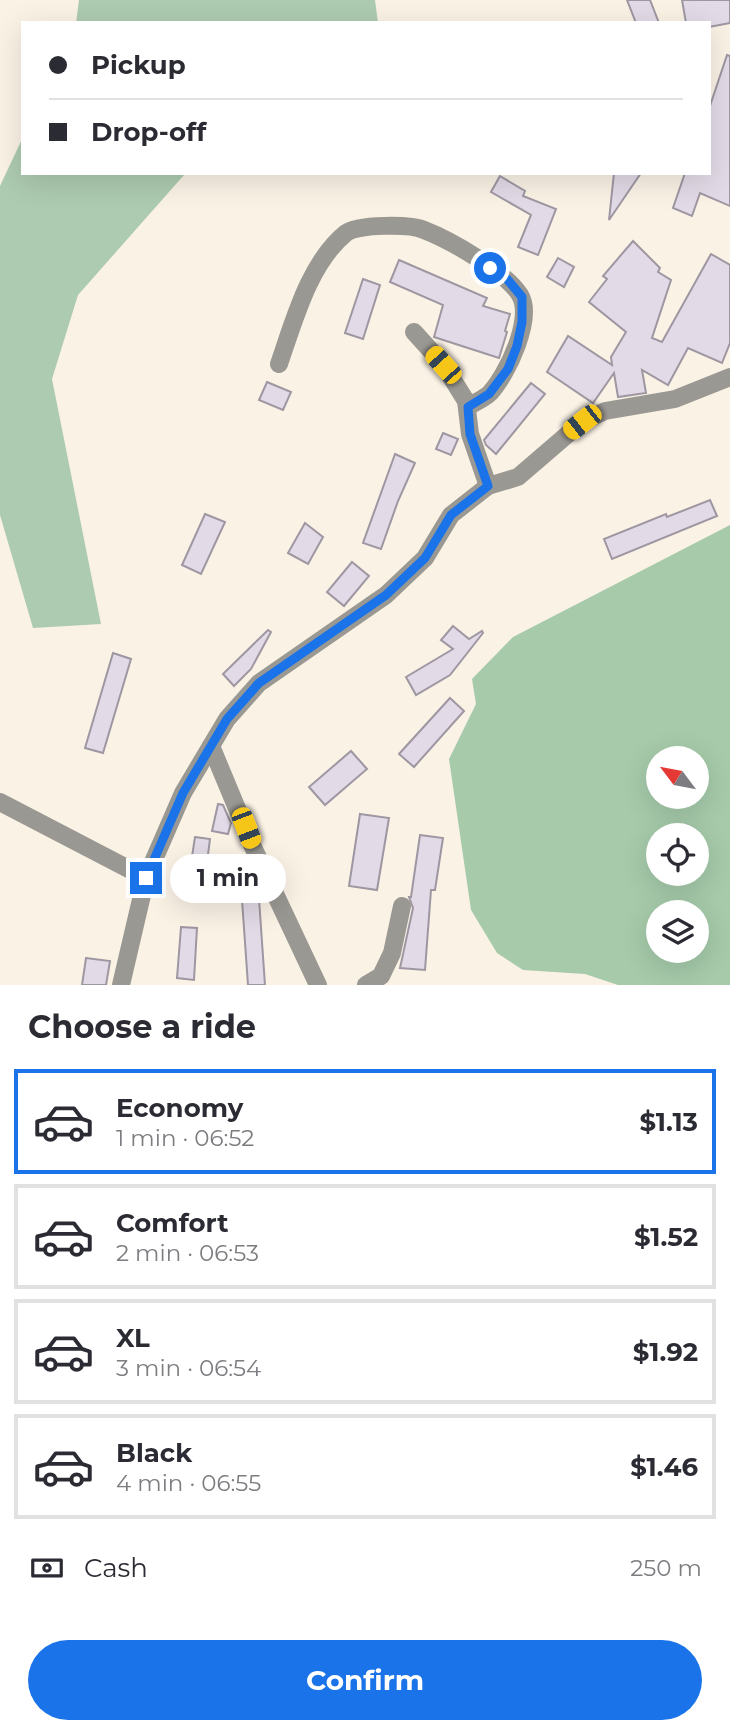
<!DOCTYPE html>
<html lang="en">
<head>
<meta charset="utf-8">
<style>
	:root { --surface:#fff; --page:#f2f2f3; --text:#2b2b33; --muted:#7c7c81; --line:#e1e1e2; --accent:#1a73e8 }
	body { margin:0; font-family:Montserrat,sans-serif; background:var(--page); color:var(--text); height:100vh; display:flex; flex-direction:column; font-size:26px; white-space:nowrap }
	* { box-sizing:border-box; margin:0 }
	p { font-size:23px; color:var(--muted) }
	.icon { flex:none; width:38px; height:38px; fill:none; stroke:currentColor; stroke-width:2; stroke-linecap:round; stroke-linejoin:round }
	.map { position:relative; height:985px; overflow:hidden }
	.sheet { display:flex; flex-direction:column; background:var(--surface); flex:1 }
	.sheet>* { flex:none }
	.top-card { position:absolute; left:21px; top:21px; width:690px; height:154px; border-radius:0px; box-shadow:0 7px 28px #0002; display:grid; align-content:center; height:154px; padding:0 28px; background:var(--surface) }
	.needle { width:46px; rotate:302deg }
	.buttons { position:absolute; left:646px; top:746px; display:grid; gap:14px }
	.buttons a { display:grid; place-items:center; width:63px; height:63px; border-radius:50%; background:var(--surface); box-shadow:0 7px 28px #0002; font-size:35px }
	.end { position:absolute; width:32px; height:32px; margin:-16px; border:9px solid #1a73e8; background:#fff; box-shadow:0 0 0 4px #fff }
	.from { border-radius:50% }
	.bubble { position:absolute; height:49px; border-radius:24px; background:var(--surface); box-shadow:0 7px 28px #0002; font-size:23px; font-weight:700; line-height:49px; text-align:center }
	.car { position:absolute; width:21px; height:42px; margin:-21px -10px; border-radius:9px; box-shadow:0 0 5px 2px #0007; background:linear-gradient(#f5c518 24%,#345 0 40%,#f5c518 0 76%,#345 0 86%,#f5c518 0) }
	.top-card b { display:flex; align-items:center; gap:24px; height:66px; font-size:26px }
	.top-card b+b { border-top:2px solid var(--line) }
	.top-card i { width:18px; height:18px; background:var(--text) }
	ul { padding:0; list-style:none }
	li { display:flex; align-items:center; gap:21px; height:105px; margin:0 14px 10px; padding:0 14px; border:4px solid var(--line); border-radius:0px }
	li div { flex:1 }
	li b { display:block; font-size:26px }
	li em { font-style:normal; font-weight:700 }
	li.active { border-color:var(--accent) }
	li>.icon { width:63px; height:63px; stroke-width:1.5 }
	h2 { padding:0 28px; font-size:32px; line-height:84px }
	.pay { display:flex; align-items:center; gap:18px; height:77px; padding:0 28px; font-size:26px }
	.pay p { margin-inline-start:auto }
	.action { display:flex; gap:14px; margin-top:auto; padding:14px 28px }
	.action a { flex:1; height:80px; border-radius:42px; background:var(--accent); color:#fff; font-size:28px; font-weight:700; line-height:80px; text-align:center }
	.map>svg:first-child { display:block }
	.green { fill:#adcbb0 }
	.forest { fill:#a6caaa; fill-rule:evenodd }
	.building { fill:#e2dae6; stroke:#9e97a2; stroke-width:2 }
	.lines { fill:none; stroke-linecap:round; stroke-linejoin:round }
	.street { stroke:#9a9892; stroke-width:18 }
	.route { stroke:#1a73e8; stroke-width:9 }
</style>
</head>
<body>
<div class="map">
<svg width="730" height="985" viewBox="0 0 730 985">
	<rect width="100%" height="100%" fill="#faf2e5"/>
	<!-- green -->
	<g class="green">
		<polygon points="79,0 375,0 378,23 76,23"/>
		<polygon points="23,137 23,173 204,173 184,175 78,295 52,379 101,624 33,628 0,515 0,186"/>
	</g>
	<!-- forest -->
	<path class="forest" d="M730 525V985H618L585 974 523 970 497 953 471 910 449 759 476 704 472 679 513 637ZM658 758H696V796H658ZM658 835H696V873H658ZM658 912H696V950H658Z"/>
	<!-- building -->
	<g class="building">
		<polygon points="627,0 650,0 659,23 636,23"/>
		<polygon points="682,0 730,0 730,23 709,27 709,23 686,23"/>
		<polygon points="727,55 730,56 730,206 700,193 692,216 673,208 685,173 709,173 709,109"/>
		<polygon points="614,173 641,173 609,220"/>
		<polygon points="500,176 525,191 523,196 556,209 538,255 518,247 531,215 491,192"/>
		<polygon points="633,241 660,268 658,272 671,280 652,338 662,342 711,254 730,265 730,343 722,363 688,348 668,385 642,370 646,393 618,397 614,373 593,403 547,372 568,336 612,365 611,357 626,332 589,302 607,279 603,276"/>
		<polygon points="558,258 574,267 564,287 547,277"/>
		<polygon points="399,260 487,298 483,306 510,314 505,331 507,332 499,358 434,337 443,305 390,282"/>
		<polygon points="363,279 380,285 363,339 345,333"/>
		<polygon points="267,382 291,392 283,410 259,400"/>
		<polygon points="531,383 545,394 496,454 486,445 484,440"/>
		<polygon points="443,433 458,439 451,455 436,449"/>
		<polygon points="395,454 415,463 398,501 381,549 363,543"/>
		<polygon points="710,500 717,516 612,559 604,539 666,514 667,517"/>
		<polygon points="205,514 225,522 201,574 182,565"/>
		<polygon points="305,523 323,537 308,564 288,553"/>
		<polygon points="352,562 369,576 344,606 327,592"/>
		<polygon points="453,626 469,639 482,631 483,633 450,675 416,695 406,677 453,649 441,640"/>
		<polygon points="268,630 271,632 251,669 234,686 223,674"/>
		<polygon points="113,653 131,659 103,753 85,748"/>
		<polygon points="450,698 464,711 414,767 399,754"/>
		<polygon points="351,751 367,769 325,805 309,787"/>
		<polygon points="218,804 223,805 231,823 228,834 212,831"/>
		<polygon points="360,814 389,818 377,890 349,886"/>
		<polygon points="420,835 443,838 435,890 431,890 425,970 400,968 413,908 409,897 411,897"/>
		<polygon points="195,837 210,839 205,878 189,876"/>
		<polygon points="259,899 265,985 248,985 242,900"/>
		<polygon points="181,927 197,928 194,980 177,978"/>
		<polygon points="86,958 110,961 106,985 82,985"/>
	</g>
	<g class="lines">
		<!-- street -->
		<g class="street">
			<polyline points="414,332 443,364 466,401 470,434 488,486"/>
			<path d="M279 364C294 321 309 263 346 233 357 224 411 224 424 230 450 240 506 272 520 295 534 318 507 375 490 393 484 399 475 402 468 407"/>
			<polyline points="211,746 253,847 318,985"/>
			<polyline points="0,802 146,878"/>
			<polyline points="121,985 146,878 183,793 227,719 259,683 386,595 425,558 451,515 488,486 518,477 582,422 605,411 675,399 730,377"/>
			<polyline points="366,985 381,976 392,953 402,906"/>
		</g>
	</g>
	<g class="lines">
		<!-- route -->
		<polyline class="route" points="146,878 183,793 227,719 259,683 386,595 425,558 451,515 488,486 470,434 468,407 489,394 508,369 517,346 522,322 522,297 507,279 490,268"/>
	</g>
</svg>
<div class="buttons">
<a><svg class="needle" viewBox="-14 -14 28 28"><path d="M0-13l5 13h-10z" fill="#e53935"/><path d="M0 13l5-13h-10z" fill="#7c7c81"/></svg></a>
<a><svg class="icon" aria-label="locate" viewBox="0 0 24 24"><circle cx="12" cy="12" r="6"/><path d="M12 2v4M12 18v4M2 12h4M18 12h4"/></svg></a>
<a><svg class="icon" aria-label="layers" viewBox="0 0 24 24"><path d="M12 4l9 5-9 5-9-5zM3 14l9 5 9-5"/></svg></a>
</div>
<i class="end from" style="left:490px;top:268px"></i>
<i class="end" style="left:146px;top:878px"></i>
<div class="bubble" style="left:170px;top:854px;width:116px">1 min</div>
<i class="car" style="left:443px;top:365px;rotate:318deg"></i>
<i class="car" style="left:582px;top:422px;rotate:232deg"></i>
<i class="car" style="left:246px;top:828px;rotate:159deg"></i>
<div class="top-card">
<b><i class="from"></i>Pickup</b>
<b><i></i>Drop-off</b>
</div>
</div>
<section class="sheet">
<h2>Choose a ride</h2>
<ul>
<li class="active"><svg class="icon" aria-label="car" viewBox="0 0 24 24"><path d="M5 17H2v-5l4-1 3-4h7l3 4 3 1v5h-3M9 17h6M6 11h13"/><circle cx="7" cy="17" r="2"/><circle cx="17" cy="17" r="2"/></svg><div><b>Economy</b><p>1 min · 06:52</p></div><em>$1.13</em></li>
<li><svg class="icon" aria-label="car" viewBox="0 0 24 24"><path d="M5 17H2v-5l4-1 3-4h7l3 4 3 1v5h-3M9 17h6M6 11h13"/><circle cx="7" cy="17" r="2"/><circle cx="17" cy="17" r="2"/></svg><div><b>Comfort</b><p>2 min · 06:53</p></div><em>$1.52</em></li>
<li><svg class="icon" aria-label="car" viewBox="0 0 24 24"><path d="M5 17H2v-5l4-1 3-4h7l3 4 3 1v5h-3M9 17h6M6 11h13"/><circle cx="7" cy="17" r="2"/><circle cx="17" cy="17" r="2"/></svg><div><b>XL</b><p>3 min · 06:54</p></div><em>$1.92</em></li>
<li><svg class="icon" aria-label="car" viewBox="0 0 24 24"><path d="M5 17H2v-5l4-1 3-4h7l3 4 3 1v5h-3M9 17h6M6 11h13"/><circle cx="7" cy="17" r="2"/><circle cx="17" cy="17" r="2"/></svg><div><b>Black</b><p>4 min · 06:55</p></div><em>$1.46</em></li>
</ul>
<div class="pay"><svg class="icon" aria-label="cash" viewBox="0 0 24 24"><path d="M3 7h18v10H3z"/><circle cx="12" cy="12" r="2"/></svg>Cash<p>250 m</p></div>
<div class="action"><a>Confirm</a></div>
</section>
</body>
</html>
